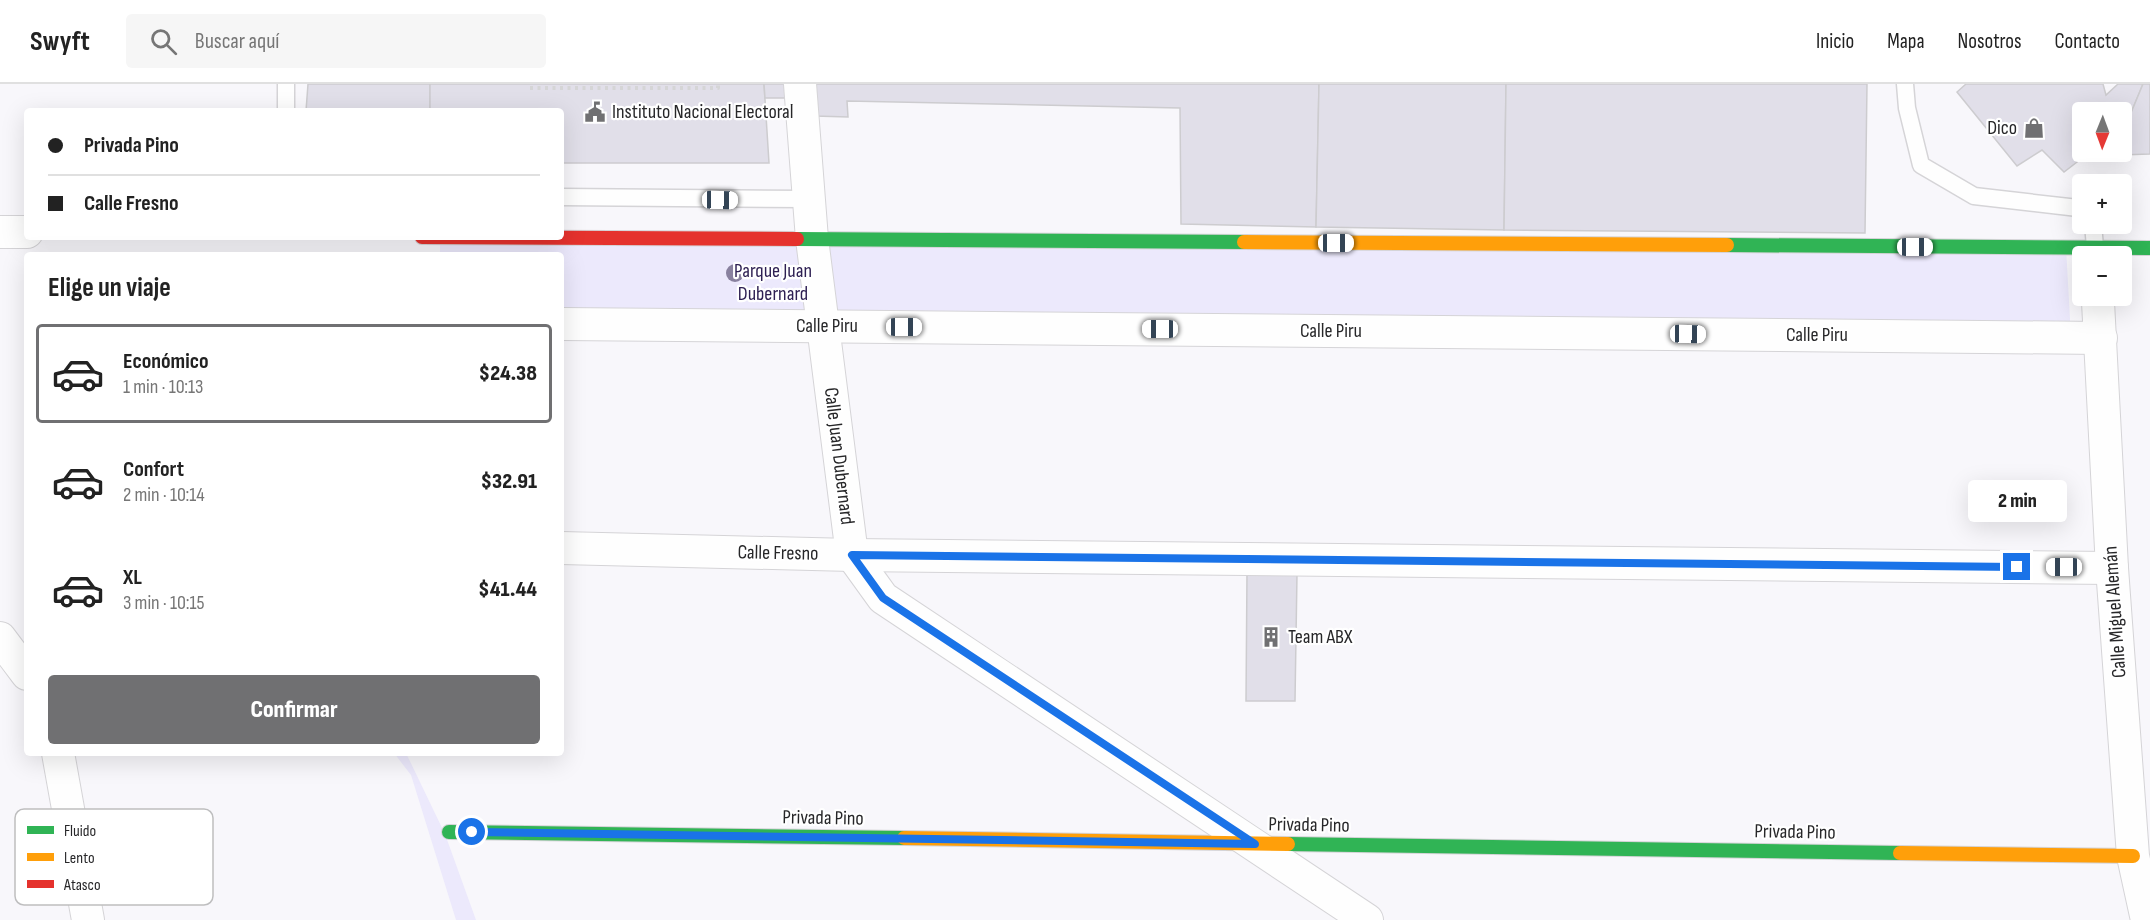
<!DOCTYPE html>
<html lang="es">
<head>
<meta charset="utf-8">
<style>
	:root { --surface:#fff; --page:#f6f6f6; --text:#222; --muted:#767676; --line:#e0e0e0; --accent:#707072 }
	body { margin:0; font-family:"Sofia Sans Condensed",sans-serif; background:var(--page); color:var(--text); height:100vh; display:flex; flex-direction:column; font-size:22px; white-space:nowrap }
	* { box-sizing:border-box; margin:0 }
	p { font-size:20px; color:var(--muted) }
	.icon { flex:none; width:33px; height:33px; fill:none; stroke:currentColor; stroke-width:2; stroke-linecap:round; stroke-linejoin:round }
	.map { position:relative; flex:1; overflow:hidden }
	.details { position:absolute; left:24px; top:168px; width:540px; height:504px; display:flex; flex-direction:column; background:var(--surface); border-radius:6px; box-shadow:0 6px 24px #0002 }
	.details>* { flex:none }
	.top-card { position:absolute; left:24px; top:24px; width:540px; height:132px; border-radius:6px; box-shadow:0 6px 24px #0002; display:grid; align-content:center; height:132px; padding:0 24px; background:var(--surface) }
	.needle { width:39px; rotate:181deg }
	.tools { position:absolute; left:2072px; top:18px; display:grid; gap:12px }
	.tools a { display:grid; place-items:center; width:60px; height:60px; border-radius:6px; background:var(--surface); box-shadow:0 6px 24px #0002; font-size:30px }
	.end { position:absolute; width:27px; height:27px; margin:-14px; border:8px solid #1a73e8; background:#fff; box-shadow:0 0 0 3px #fff }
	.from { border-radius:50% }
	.bubble { position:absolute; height:42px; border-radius:6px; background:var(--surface); box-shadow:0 6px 24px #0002; font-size:20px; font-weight:800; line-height:42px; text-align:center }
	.car { position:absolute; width:18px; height:36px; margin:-18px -9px; border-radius:8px; box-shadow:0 0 4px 2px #0007; background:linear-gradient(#fff 24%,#345 0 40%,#fff 0 76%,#345 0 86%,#fff 0) }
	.top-card b { display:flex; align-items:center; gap:21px; height:57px; font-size:22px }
	.top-card b+b { border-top:2px solid var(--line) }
	.top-card i { width:15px; height:15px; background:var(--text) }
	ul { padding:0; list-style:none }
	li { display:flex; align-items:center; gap:18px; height:99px; margin:0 12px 9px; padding:0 12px; border:3px solid transparent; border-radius:6px }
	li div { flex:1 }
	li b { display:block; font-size:22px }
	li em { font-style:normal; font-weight:800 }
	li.on { border-color:var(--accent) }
	li>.icon { width:54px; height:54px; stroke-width:1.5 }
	h2 { padding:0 24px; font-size:27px; line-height:72px }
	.action { display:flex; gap:12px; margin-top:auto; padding:12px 24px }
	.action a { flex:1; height:69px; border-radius:6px; background:var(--accent); color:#fff; font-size:24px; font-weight:800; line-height:69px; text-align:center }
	header { display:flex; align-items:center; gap:36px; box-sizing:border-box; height:84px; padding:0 30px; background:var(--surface); border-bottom:2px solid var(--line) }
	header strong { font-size:28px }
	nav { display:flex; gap:33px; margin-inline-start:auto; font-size:21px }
	.search { width:420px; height:54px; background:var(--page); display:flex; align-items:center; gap:15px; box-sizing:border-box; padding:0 21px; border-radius:6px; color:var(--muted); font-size:22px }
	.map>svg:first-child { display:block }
	.green { fill:#ece9fc }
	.building { fill:#e1dfe9; stroke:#cdcccf; stroke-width:1.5 }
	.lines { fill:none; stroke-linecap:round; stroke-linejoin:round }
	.lane-casing { stroke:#d5d4d7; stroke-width:19 }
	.street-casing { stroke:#d5d4d7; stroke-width:34 }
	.fast-casing { stroke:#d5d4d7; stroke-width:16 }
	.slow-casing { stroke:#d5d4d7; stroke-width:16 }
	.jam-casing { stroke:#d5d4d7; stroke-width:16 }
	.path { stroke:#d5d5d6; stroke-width:4; stroke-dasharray:3 4.5; stroke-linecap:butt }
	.lane { stroke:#fefefe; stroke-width:16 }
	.street { stroke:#fefefe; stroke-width:32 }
	.fast { stroke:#30b455; stroke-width:14 }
	.slow { stroke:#ff9f0a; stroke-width:14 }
	.jam { stroke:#e5322d; stroke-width:14 }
	.tree { fill:#89819f }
	.route { stroke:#1a73e8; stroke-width:8 }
	.labels { text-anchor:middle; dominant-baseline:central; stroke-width:4.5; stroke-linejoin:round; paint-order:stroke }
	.poi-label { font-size:20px; fill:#272729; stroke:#fff; text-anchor:start }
	.park-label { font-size:20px; fill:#2e2053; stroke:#fff }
	.street-label { font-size:20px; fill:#272729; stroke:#fff }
	.key { fill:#fff; stroke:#bebebf; stroke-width:1.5 }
	.key-label { font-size:16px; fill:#272729 }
</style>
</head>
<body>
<header>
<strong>Swyft</strong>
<div class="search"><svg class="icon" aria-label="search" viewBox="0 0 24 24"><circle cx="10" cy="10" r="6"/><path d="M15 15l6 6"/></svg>Buscar aquí</div>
<nav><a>Inicio</a><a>Mapa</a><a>Nosotros</a><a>Contacto</a></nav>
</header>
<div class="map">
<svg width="2150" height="836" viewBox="0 0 2150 836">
	<rect width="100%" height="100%" fill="#f8f7fb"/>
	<!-- green -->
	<g class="green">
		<polygon points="440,153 2066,163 2071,253 561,240 561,171 440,171"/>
		<polygon points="394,669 406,669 445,750 476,836 456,836 411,691"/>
	</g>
	<!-- building -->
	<g class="building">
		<polygon points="308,0 430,0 430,27 306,27"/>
		<polygon points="430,0 764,0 769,79 561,79 561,27 430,27"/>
		<polygon points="764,0 815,0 815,14 765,14"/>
		<polygon points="815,0 1319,0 1316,143 1181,140 1180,24 847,17 848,33 815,32"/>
		<polygon points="1319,0 1506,0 1504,146 1316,143"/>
		<polygon points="1506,0 1867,0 1865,149 1504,146"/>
		<polygon points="1966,0 2103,0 2106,11 2118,0 2143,0 2128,36 2121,42 2121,28 2082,28 2082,68 2090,68 2064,88 2042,66 2017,82 1957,8"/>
		<polygon points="2143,0 2150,0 2150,70 2120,71 2128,36"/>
		<polygon points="1247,488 1297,490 1295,617 1246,617"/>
	</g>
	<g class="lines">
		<!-- lane casing -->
		<g class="lane-casing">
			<g id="lane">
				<polyline points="286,0 286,27"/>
				<polyline points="1905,0 1907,24 1921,81 1974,112 2078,124 2082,128"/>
				<polyline points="561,113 808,115"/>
				<polyline points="2093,140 2095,163"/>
			</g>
		</g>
		<!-- street casing -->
		<g class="street-casing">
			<g id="street">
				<polyline points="800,0 812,155 852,471 883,514 1367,836"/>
				<polyline points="0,148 27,148"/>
				<polyline points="2098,218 2112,484 2133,772 2147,836"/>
				<polyline points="561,240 2101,254"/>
				<polyline points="561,464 852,471 2112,484"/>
				<polyline points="0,554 27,590"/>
				<polyline points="58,669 88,836"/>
			</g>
		</g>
		<!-- fast casing -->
		<g class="fast-casing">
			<g id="fast">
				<polyline points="797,155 1244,158"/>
				<polyline points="1727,161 2150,164"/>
				<polyline points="449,748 904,754"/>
				<polyline points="1288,760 1900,769"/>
			</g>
		</g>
		<!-- slow casing -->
		<g class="slow-casing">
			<g id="slow">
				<polyline points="1244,158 1727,161"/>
				<polyline points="904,754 1288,760"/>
				<polyline points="1900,769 2133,772"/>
			</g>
		</g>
		<!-- jam casing -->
		<g class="jam-casing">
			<polyline id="jam" points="422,153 797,155"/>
		</g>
		<!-- path -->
		<polyline class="path" points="530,4 718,4 718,0"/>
		<!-- lane -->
		<use href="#lane" class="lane"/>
		<!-- street -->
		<use href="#street" class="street"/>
		<!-- fast -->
		<use href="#fast" class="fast"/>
		<!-- slow -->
		<use href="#slow" class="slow"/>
		<!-- jam -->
		<use href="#jam" class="jam"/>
	</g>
	<!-- trees -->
	<circle class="tree" cx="735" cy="189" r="9"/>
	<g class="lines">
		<!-- route -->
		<polyline class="route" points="472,748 1255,760 883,514 852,471 2017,483"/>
	</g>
	<!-- icons -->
	<defs>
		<g id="civic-bare" transform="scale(1.62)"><path d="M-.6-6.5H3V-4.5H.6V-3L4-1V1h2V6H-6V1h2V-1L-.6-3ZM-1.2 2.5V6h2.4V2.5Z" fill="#707072" stroke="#fff" stroke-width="2.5" paint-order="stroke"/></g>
		<g id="shop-bare" transform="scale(1.62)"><path d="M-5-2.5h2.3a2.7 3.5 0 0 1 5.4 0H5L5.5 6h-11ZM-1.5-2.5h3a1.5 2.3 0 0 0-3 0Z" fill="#707072" stroke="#fff" stroke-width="2.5" paint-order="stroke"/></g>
		<g id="building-bare" transform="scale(1.62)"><path d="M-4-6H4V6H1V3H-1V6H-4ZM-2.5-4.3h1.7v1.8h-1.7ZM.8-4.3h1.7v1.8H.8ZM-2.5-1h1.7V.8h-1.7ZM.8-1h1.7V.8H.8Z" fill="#707072" stroke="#fff" stroke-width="2.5" paint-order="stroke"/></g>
	</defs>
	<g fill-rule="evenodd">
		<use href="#civic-bare" x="595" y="28"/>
		<use href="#shop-bare" x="2034" y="44"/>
		<use href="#building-bare" x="1271" y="553"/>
	</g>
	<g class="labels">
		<!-- poi labels -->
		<g class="poi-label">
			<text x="612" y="28">Instituto Nacional Electoral</text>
			<text x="2017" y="44" text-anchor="end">Dico</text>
			<text x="1288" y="553">Team ABX</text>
		</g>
		<!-- park labels -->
		<g class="park-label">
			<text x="773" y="187">Parque Juan<tspan x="773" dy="23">Dubernard</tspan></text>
		</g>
		<!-- street labels -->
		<g class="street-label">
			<text x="827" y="242">Calle Piru</text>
			<text x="1331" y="247">Calle Piru</text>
			<text x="1817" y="251">Calle Piru</text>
			<text transform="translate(839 372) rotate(83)">Calle Juan Dubernard</text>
			<text transform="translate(778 469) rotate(1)">Calle Fresno</text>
			<text transform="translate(2115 528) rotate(-94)">Calle Miguel Alemán</text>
			<text transform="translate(823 734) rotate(1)">Privada Pino</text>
			<text transform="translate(1309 741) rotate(1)">Privada Pino</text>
			<text transform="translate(1795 748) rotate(1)">Privada Pino</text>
		</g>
	</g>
	<!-- legend -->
	<rect x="15" y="725" width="198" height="96" rx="9" class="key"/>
	<rect x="27" y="742" width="27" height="8" fill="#30b455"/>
	<rect x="27" y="769" width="27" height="8" fill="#ff9f0a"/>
	<rect x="27" y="796" width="27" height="8" fill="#e5322d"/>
	<g class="key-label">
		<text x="64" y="752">Fluido</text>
		<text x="64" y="779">Lento</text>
		<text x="64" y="806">Atasco</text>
	</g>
</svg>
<div class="tools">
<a><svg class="needle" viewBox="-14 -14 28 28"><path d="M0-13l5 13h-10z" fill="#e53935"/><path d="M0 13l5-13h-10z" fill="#767676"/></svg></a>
<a>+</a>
<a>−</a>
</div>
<i class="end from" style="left:472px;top:748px"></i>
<i class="end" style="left:2017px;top:483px"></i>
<div class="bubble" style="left:1968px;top:396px;width:99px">2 min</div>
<i class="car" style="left:720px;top:116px;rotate:91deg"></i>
<i class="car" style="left:1336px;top:159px;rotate:90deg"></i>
<i class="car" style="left:1915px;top:163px;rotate:90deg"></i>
<i class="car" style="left:904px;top:243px;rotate:90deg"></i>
<i class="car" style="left:1160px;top:245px;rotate:270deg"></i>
<i class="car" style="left:1688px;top:250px;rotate:91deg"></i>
<i class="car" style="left:2064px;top:483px;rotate:270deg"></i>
<div class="top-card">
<b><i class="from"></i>Privada Pino</b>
<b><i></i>Calle Fresno</b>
</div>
<section class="details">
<h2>Elige un viaje</h2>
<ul>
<li class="on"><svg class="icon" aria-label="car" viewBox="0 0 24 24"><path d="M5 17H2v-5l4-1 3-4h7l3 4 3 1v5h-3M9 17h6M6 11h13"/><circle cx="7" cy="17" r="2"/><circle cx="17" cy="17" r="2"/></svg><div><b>Económico</b><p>1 min · 10:13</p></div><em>$24.38</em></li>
<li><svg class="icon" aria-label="car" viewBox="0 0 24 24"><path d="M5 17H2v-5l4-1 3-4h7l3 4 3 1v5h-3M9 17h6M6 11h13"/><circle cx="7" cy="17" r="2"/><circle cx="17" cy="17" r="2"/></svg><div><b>Confort</b><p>2 min · 10:14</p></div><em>$32.91</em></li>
<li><svg class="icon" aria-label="car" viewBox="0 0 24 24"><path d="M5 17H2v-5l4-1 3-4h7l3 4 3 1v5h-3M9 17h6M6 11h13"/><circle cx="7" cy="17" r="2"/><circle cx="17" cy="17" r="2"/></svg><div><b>XL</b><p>3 min · 10:15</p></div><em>$41.44</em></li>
</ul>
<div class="action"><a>Confirmar</a></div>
</section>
</div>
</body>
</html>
